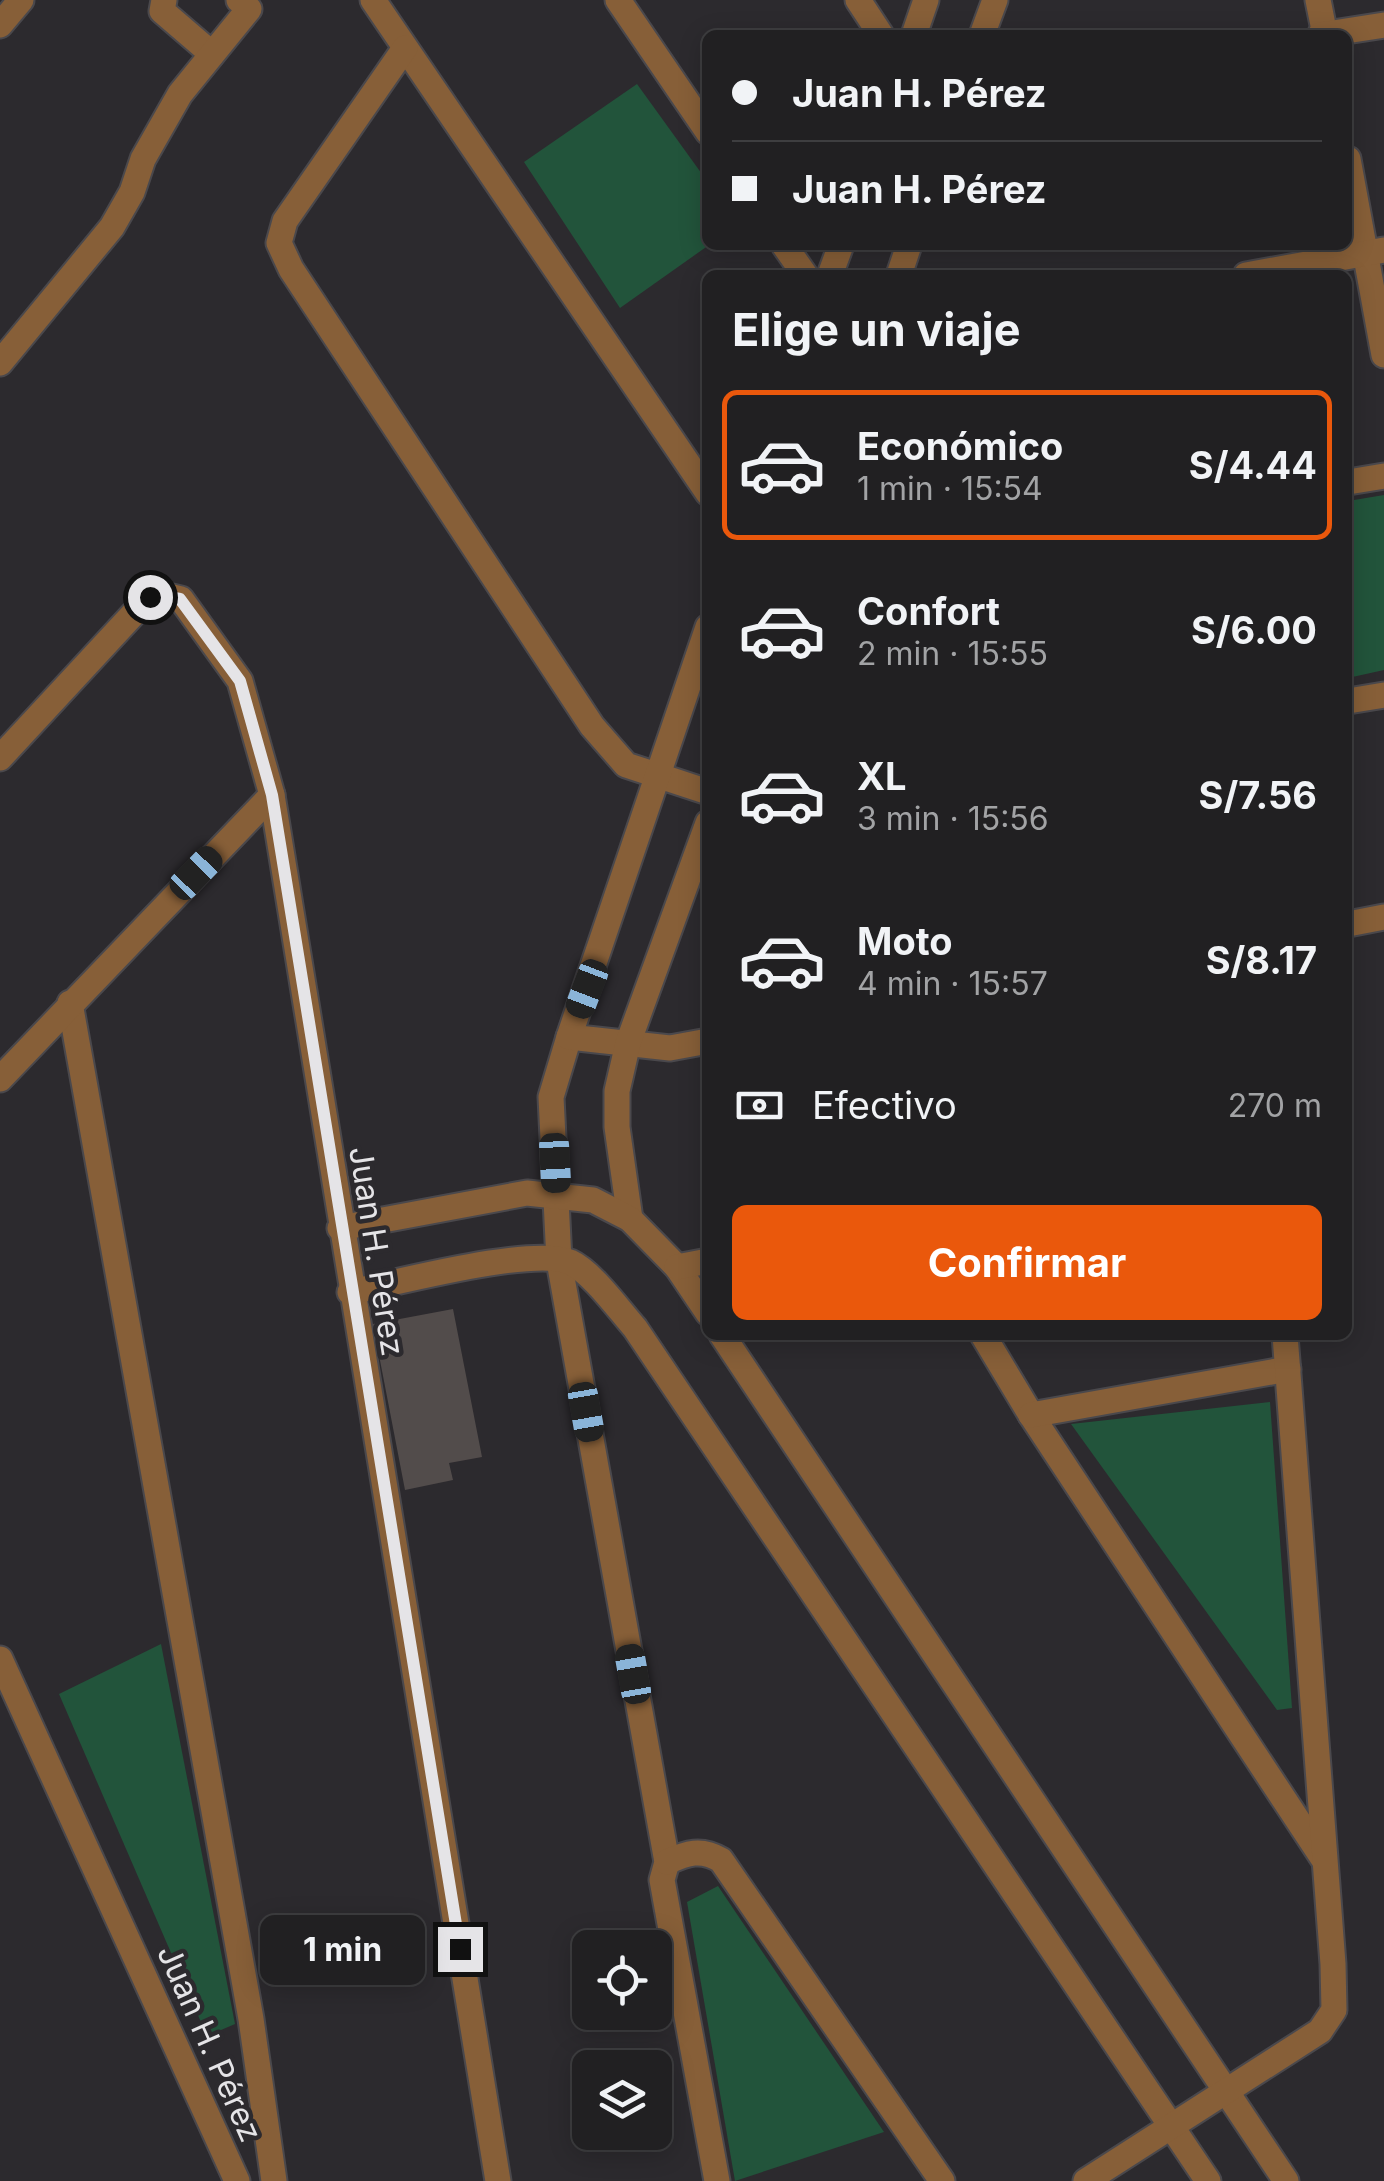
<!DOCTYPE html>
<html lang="es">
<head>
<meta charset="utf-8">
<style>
	:root { --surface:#212022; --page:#2d2d2f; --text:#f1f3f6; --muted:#a2a3a5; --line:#3e3e40; --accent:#ea580c }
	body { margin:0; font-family:Inter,sans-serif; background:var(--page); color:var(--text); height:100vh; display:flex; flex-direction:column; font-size:38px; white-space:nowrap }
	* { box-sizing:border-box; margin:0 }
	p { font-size:32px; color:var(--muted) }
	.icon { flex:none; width:55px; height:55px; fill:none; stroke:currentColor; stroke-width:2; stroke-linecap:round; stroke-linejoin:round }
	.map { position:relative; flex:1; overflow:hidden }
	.drawer { position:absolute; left:702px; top:270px; width:650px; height:1070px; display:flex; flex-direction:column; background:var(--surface); border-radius:15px; box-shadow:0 5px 25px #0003,0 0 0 2px var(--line) }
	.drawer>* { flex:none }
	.hud { position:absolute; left:702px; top:30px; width:650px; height:220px; border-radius:15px; box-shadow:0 5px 25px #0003,0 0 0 2px var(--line); display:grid; align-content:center; height:220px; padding:0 30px; background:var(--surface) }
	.tools { position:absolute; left:572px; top:1930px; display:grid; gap:20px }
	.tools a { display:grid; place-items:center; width:100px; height:100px; border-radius:15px; background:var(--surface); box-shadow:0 5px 25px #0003,0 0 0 2px var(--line); font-size:50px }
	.end { position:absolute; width:45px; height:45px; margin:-22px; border:12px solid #e5e4e7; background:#111; box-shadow:0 0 0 5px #111 }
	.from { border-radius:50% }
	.bubble { position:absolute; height:70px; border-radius:15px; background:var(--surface); box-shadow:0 5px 25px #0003,0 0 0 2px var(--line); font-size:32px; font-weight:700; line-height:70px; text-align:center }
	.car { position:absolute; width:30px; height:60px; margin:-30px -15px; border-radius:12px; box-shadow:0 0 8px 2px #0007; background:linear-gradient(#222 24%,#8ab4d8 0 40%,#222 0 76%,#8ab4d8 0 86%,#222 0) }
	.hud b { display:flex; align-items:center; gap:35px; height:95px; font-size:38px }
	.hud b+b { border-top:2px solid var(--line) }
	.hud i { width:25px; height:25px; background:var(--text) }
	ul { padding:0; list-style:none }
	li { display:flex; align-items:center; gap:30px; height:150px; margin:0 20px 15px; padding:0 10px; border:5px solid transparent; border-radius:15px }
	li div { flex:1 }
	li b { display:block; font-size:38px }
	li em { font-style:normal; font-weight:700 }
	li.selected { border-color:var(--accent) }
	li>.icon { width:90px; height:90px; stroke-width:1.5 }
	h2 { padding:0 30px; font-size:45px; line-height:120px }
	.pay { display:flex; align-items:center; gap:25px; height:110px; padding:0 30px; font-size:38px }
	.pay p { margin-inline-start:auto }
	.button { display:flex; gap:20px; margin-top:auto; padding:20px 30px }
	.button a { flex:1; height:115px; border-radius:15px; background:var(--accent); color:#fff; font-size:40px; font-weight:700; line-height:115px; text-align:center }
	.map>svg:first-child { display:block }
	.green { fill:#22543b }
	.building { fill:#524c4b }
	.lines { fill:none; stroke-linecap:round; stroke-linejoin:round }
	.minor-casing { stroke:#4a484c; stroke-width:29 }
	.minor { stroke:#875f38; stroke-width:25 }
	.route { stroke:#e5e4e7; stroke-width:12 }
	.labels { text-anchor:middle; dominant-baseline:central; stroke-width:9; stroke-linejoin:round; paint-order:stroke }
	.street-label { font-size:32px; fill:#e5e4e7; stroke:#2c2a2e }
</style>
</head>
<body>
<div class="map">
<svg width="1384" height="2181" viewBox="0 0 1384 2181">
	<rect width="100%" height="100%" fill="#2c2a2e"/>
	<!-- green -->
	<g class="green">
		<polygon points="637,84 707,181 709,245 620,308 524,162"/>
		<polygon points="1384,495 1384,670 1348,678 1348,501"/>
		<polygon points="1270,1402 1292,1708 1277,1710 1071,1424"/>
		<polygon points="161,1644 235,2024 207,2036 59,1694"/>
		<polygon points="718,1886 884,2132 735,2181 687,1902"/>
	</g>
	<!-- building -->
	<polygon class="building" points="453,1309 482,1457 449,1463 453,1480 405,1490 373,1324"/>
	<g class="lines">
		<!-- minor casing -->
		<g class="minor-casing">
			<g id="minor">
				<polyline points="164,0 162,11 212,54"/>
				<polyline points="373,0 708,493"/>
				<polyline points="618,0 708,132"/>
				<polyline points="858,0 881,35"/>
				<polyline points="1318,0 1325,35"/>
				<polyline points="0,25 21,0"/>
				<polyline points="914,35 926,0"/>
				<polyline points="982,35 995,0"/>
				<polyline points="1320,35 1384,25"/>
				<polyline points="405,48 285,221 279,243 291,269 592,726 626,765 708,792"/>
				<polyline points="1348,159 1384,355"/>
				<polyline points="784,245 805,275"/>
				<polyline points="830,275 841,245"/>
				<polyline points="899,275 909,245"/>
				<polyline points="1246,275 1384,250"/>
				<polyline points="0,363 112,227 132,192 143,159 180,94 249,9 239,0"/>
				<polyline points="1348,482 1384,476"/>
				<polyline points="708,627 569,1037 551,1097 559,1261 667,1862 662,1880 717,2181"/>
				<polyline points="1348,701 1384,695"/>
				<polyline points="0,758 149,597 164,595 181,599 240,681 272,795 498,2181"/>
				<polyline points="1348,924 1384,917"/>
				<polyline points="70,1003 251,2019 274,2181"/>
				<polyline points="569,1037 670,1048 708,1041"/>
				<polyline points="0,1079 272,795"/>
				<polyline points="630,1219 617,1127 617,1091 628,1043 708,823"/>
				<polyline points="340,1228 527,1193 593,1200 630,1219 677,1267 708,1313"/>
				<polyline points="677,1267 708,1261"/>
				<path d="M350 1292C396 1283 532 1246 570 1262 592 1272 619 1310 635 1328L1208 2181"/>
				<polyline points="722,1335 1286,2181"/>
				<polyline points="983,1335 1031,1415 1324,1860"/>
				<polyline points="1031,1415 1288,1369"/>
				<polyline points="0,1659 237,2181"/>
				<path d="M667 1862C687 1853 701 1848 721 1860L942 2181"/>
				<polyline points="1086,2181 1320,2031 1334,2010 1333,1964 1285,1335"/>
			</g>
		</g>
		<!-- minor -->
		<use href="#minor" class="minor"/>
	</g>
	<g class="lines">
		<!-- route -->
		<polyline class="route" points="150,597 164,596 180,599 240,681 272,795 460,1949"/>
	</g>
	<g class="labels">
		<!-- street labels -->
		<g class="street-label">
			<text transform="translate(377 1251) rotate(81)">Juan H. Pérez</text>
			<text transform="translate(210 2043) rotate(66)">Juan H. Pérez</text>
		</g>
	</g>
</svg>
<div class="tools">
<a><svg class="icon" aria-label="locate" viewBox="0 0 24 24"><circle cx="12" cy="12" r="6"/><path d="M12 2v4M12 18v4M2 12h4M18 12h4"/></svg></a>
<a><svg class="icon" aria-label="layers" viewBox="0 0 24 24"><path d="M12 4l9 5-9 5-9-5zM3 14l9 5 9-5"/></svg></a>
</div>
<i class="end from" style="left:150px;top:597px"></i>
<i class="end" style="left:460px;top:1949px"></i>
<div class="bubble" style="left:260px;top:1915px;width:165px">1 min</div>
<i class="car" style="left:196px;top:873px;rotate:44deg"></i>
<i class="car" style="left:587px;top:989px;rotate:201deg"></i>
<i class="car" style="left:555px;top:1163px;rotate:177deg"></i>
<i class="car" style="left:586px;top:1412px;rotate:170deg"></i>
<i class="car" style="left:633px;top:1674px;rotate:350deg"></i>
<div class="hud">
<b><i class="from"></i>Juan H. Pérez</b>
<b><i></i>Juan H. Pérez</b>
</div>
<section class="drawer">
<h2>Elige un viaje</h2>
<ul>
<li class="selected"><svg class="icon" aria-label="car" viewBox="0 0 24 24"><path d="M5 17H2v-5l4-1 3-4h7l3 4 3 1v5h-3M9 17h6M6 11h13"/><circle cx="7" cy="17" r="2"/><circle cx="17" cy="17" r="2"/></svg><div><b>Económico</b><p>1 min · 15:54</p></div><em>S/4.44</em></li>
<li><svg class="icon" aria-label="car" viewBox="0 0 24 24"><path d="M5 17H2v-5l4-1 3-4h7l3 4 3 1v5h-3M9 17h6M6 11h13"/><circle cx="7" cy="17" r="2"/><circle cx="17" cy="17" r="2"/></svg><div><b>Confort</b><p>2 min · 15:55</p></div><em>S/6.00</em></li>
<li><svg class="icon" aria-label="car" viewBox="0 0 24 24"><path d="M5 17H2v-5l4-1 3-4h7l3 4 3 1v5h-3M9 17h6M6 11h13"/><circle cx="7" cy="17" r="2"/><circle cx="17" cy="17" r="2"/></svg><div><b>XL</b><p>3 min · 15:56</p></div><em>S/7.56</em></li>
<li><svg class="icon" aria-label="car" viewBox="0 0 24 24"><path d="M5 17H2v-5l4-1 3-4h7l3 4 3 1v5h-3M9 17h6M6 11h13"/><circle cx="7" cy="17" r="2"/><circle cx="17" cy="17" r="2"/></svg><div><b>Moto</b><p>4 min · 15:57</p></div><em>S/8.17</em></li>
</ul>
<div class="pay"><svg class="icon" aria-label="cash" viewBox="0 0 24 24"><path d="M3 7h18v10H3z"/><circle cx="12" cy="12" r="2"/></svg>Efectivo<p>270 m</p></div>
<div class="button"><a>Confirmar</a></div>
</section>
</div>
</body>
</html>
